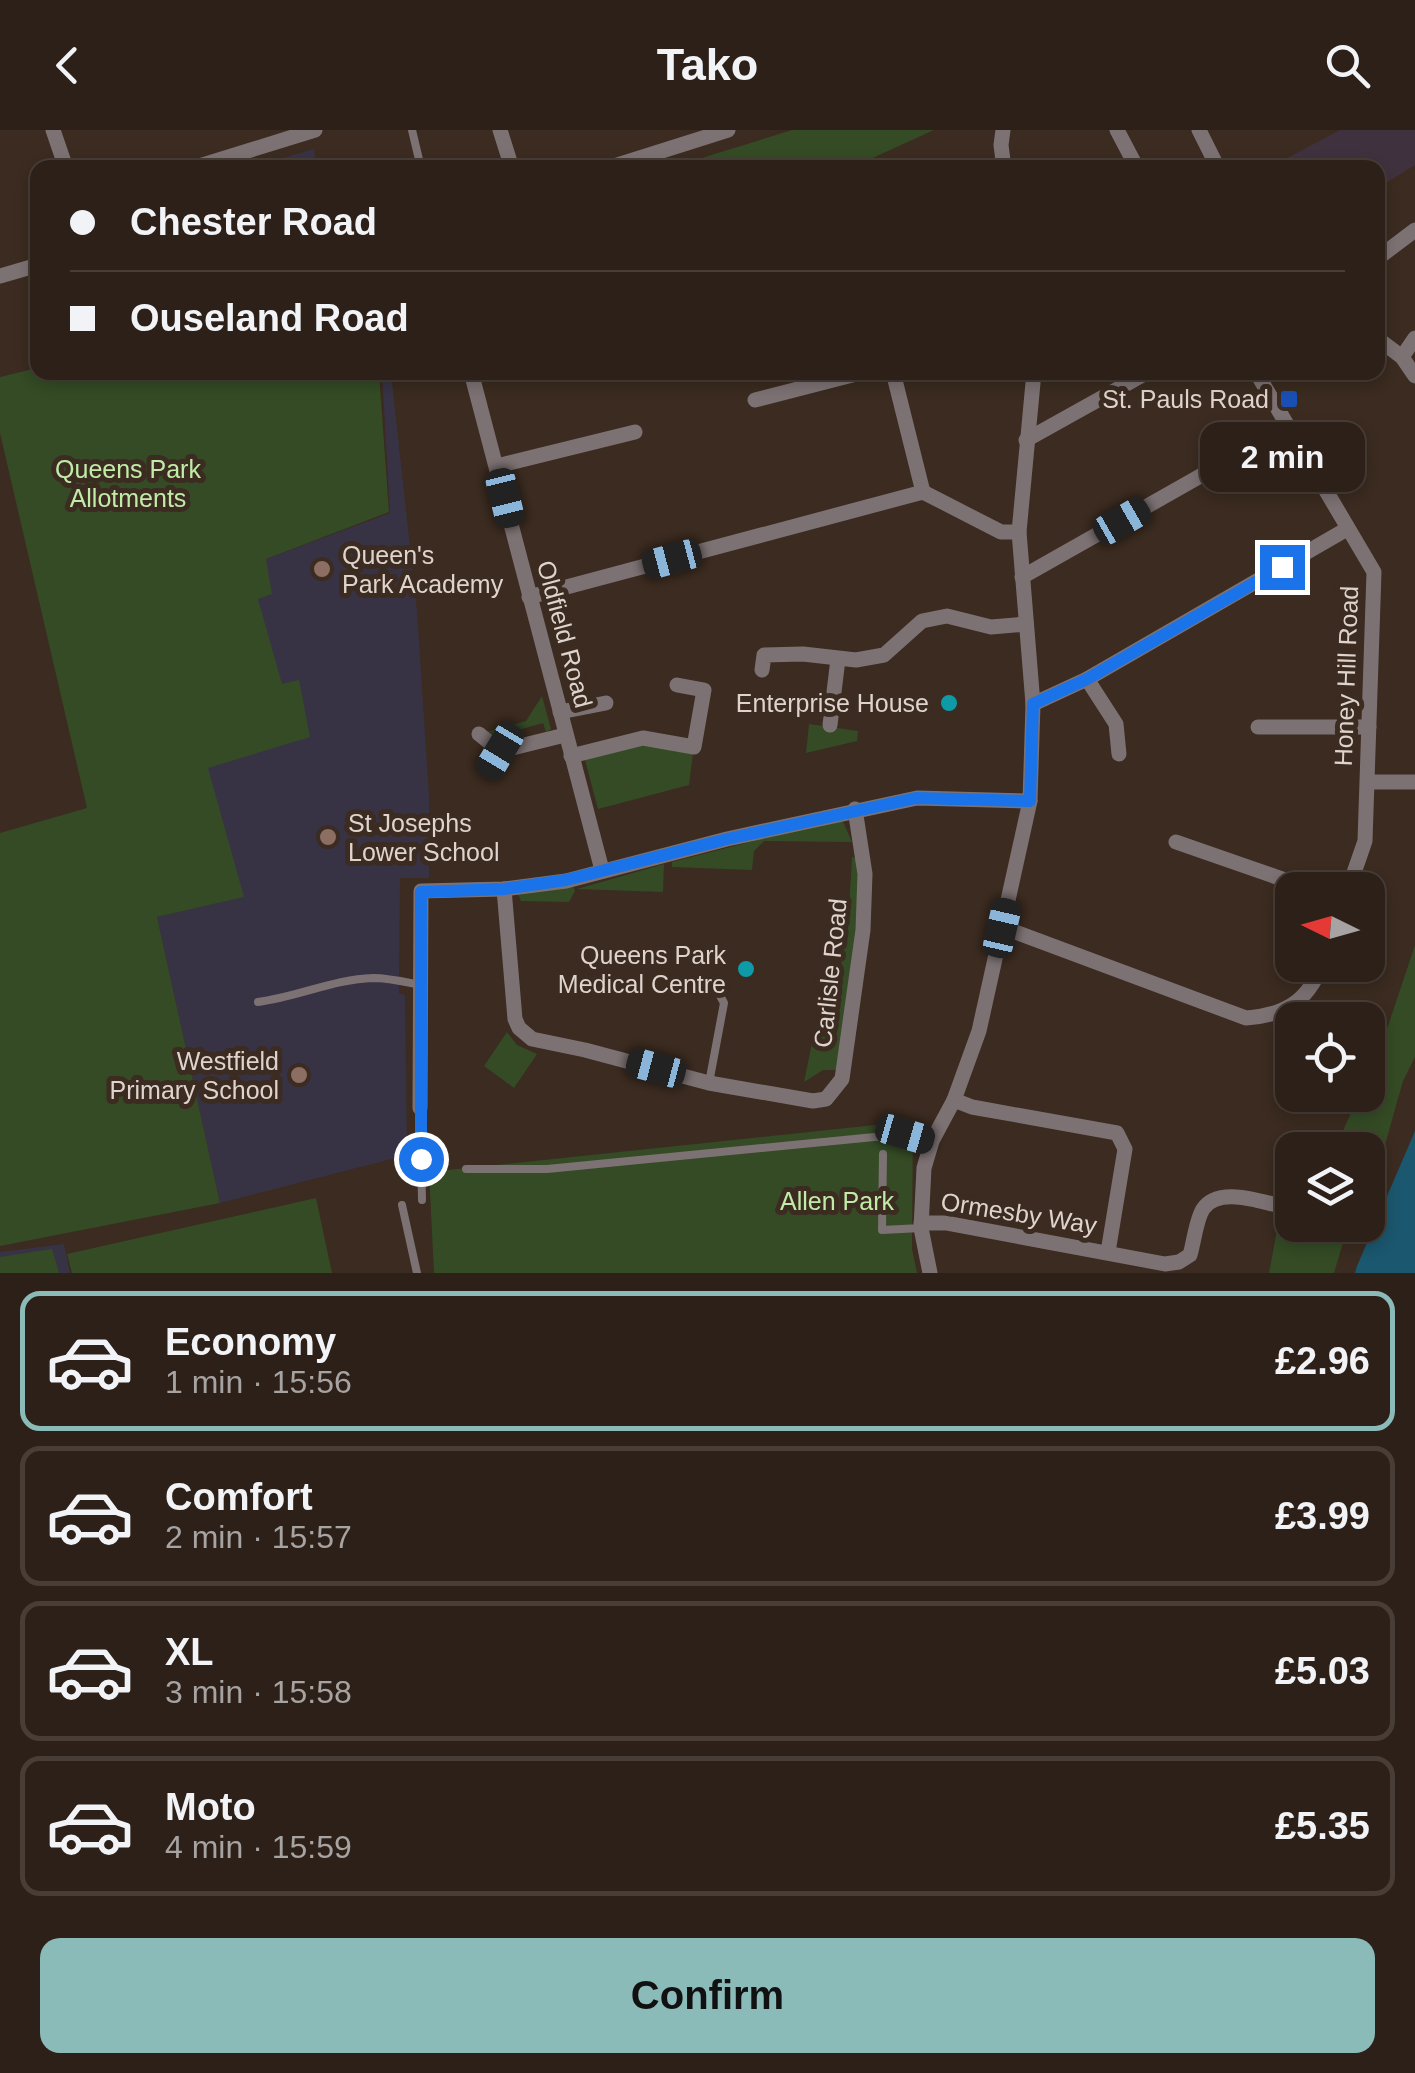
<!DOCTYPE html>
<html lang="en">
<head>
<meta charset="utf-8">
<style>
	:root { --surface:#2c2018; --page:#342821; --text:#f1f3f6; --muted:#a6a3a2; --line:#483e37; --accent:#8bbbb9 }
	body { margin:0; font-family:Helvetica,sans-serif; background:var(--page); color:var(--text); height:100vh; display:flex; flex-direction:column; font-size:38px; white-space:nowrap }
	* { box-sizing:border-box; margin:0 }
	p { font-size:32px; color:var(--muted) }
	.icon { flex:none; width:55px; height:55px; fill:none; stroke:currentColor; stroke-width:2; stroke-linecap:round; stroke-linejoin:round }
	.map { position:relative; height:1143px; overflow:hidden }
	.side { display:flex; flex-direction:column; background:var(--surface); flex:1 }
	.side>* { flex:none }
	.top-card { position:absolute; left:30px; top:30px; width:1355px; height:220px; border-radius:20px; box-shadow:0 5px 15px #0003,0 0 0 2px var(--line); display:grid; align-content:center; height:220px; padding:0 40px; background:var(--surface) }
	.needle { width:65px; rotate:275deg }
	.controls { position:absolute; left:1275px; top:742px; display:grid; gap:20px }
	.controls a { display:grid; place-items:center; width:110px; height:110px; border-radius:20px; background:var(--surface); box-shadow:0 5px 15px #0003,0 0 0 2px var(--line); font-size:50px }
	.end { position:absolute; width:45px; height:45px; margin:-22px; border:12px solid #1a73e8; background:#fff; box-shadow:0 0 0 5px #fff }
	.from { border-radius:50% }
	.bubble { position:absolute; height:70px; border-radius:20px; background:var(--surface); box-shadow:0 5px 15px #0003,0 0 0 2px var(--line); font-size:32px; font-weight:700; line-height:70px; text-align:center }
	.car { position:absolute; width:30px; height:60px; margin:-30px -15px; border-radius:12px; box-shadow:0 0 8px 2px #0007; background:linear-gradient(#222 24%,#8ab4d8 0 40%,#222 0 76%,#8ab4d8 0 86%,#222 0) }
	.top-card b { display:flex; align-items:center; gap:35px; height:95px; font-size:38px }
	.top-card b+b { border-top:2px solid var(--line) }
	.top-card i { width:25px; height:25px; background:var(--text) }
	ul { padding:18px 0 0; list-style:none }
	li { display:flex; align-items:center; gap:30px; height:140px; margin:0 20px 15px; padding:0 20px; border:5px solid var(--line); border-radius:20px }
	li div { flex:1 }
	li b { display:block; font-size:38px }
	li em { font-style:normal; font-weight:700 }
	li.selected { border-color:var(--accent) }
	li>.icon { width:90px; height:90px; stroke-width:1.5 }
	.action { display:flex; gap:20px; margin-top:auto; padding:20px 40px }
	.action a { flex:1; height:115px; border-radius:20px; background:var(--accent); color:#111; font-size:40px; font-weight:700; line-height:115px; text-align:center }
	header { display:flex; justify-content:space-between; align-items:center; height:130px; padding:0 40px; background:var(--surface); font-size:45px; font-weight:700 }
	.map>svg:first-child { display:block }
	.industrial { fill:#40313e }
	.education { fill:#383344 }
	.green { fill:#344b25 }
	.water { fill:#1b576e }
	.lines { fill:none; stroke-linecap:round; stroke-linejoin:round }
	.service { stroke:#7d7273; stroke-width:8 }
	.minor { stroke:#7d7273; stroke-width:15 }
	.route { stroke:#1a73e8; stroke-width:12 }
	.transit-dot { fill:#1a4fb4; stroke:#3b2b20; stroke-width:4 }
	.education-dot { fill:#8d6e63; stroke:#3b2b20; stroke-width:4 }
	.culture-dot { fill:#0f9aa8; stroke:#3b2b20; stroke-width:4 }
	.labels { text-anchor:middle; dominant-baseline:central; stroke-width:10; stroke-linejoin:round; paint-order:stroke }
	.poi-label { font-size:25px; fill:#dfd4cd; stroke:#3b2b20; text-anchor:end }
	.park-label { font-size:25px; fill:#c0eca8; stroke:#3b2b20 }
	.street-label { font-size:25px; fill:#dfd4cd; stroke:#3b2b20 }
</style>
</head>
<body>
<header><svg class="icon" aria-label="back" viewBox="0 0 24 24"><path d="M15 5l-7 7 7 7"/></svg>Tako<svg class="icon" aria-label="search" viewBox="0 0 24 24"><circle cx="10" cy="10" r="6"/><path d="M15 15l6 6"/></svg></header>
<div class="map">
<svg width="1415" height="1143" viewBox="0 0 1415 1143">
	<rect width="100%" height="100%" fill="#3b2b20"/>
	<!-- industrial -->
	<polygon class="industrial" points="1340,0 1415,0 1415,35 1378,58 1378,38 1270,37"/>
	<!-- education -->
	<g class="education">
		<polygon points="314,19 316,37 252,37"/>
		<polygon points="382,243 391,243 417,481 429,666 429,748 400,748 399,863 405,865 407,1025 220,1073 157,787 243,767 207,638 266,429 390,383"/>
		<polygon points="64,1114 70,1143 0,1143 0,1122"/>
	</g>
	<!-- green -->
	<g class="green">
		<polygon points="792,0 934,0 853,37 673,37"/>
		<polygon points="37,238 38,242 379,243 389,382 266,429 272,464 258,469 282,554 299,550 310,607 208,638 244,767 157,787 220,1073 0,1116 0,703 87,678 0,303 0,247"/>
		<polygon points="542,566 551,599 546,602 543,593 512,602 513,611 502,613 486,602 526,591"/>
		<polygon points="809,594 858,601 857,611 806,623"/>
		<polygon points="642,612 693,623 689,655 598,679 584,626"/>
		<polygon points="831,691 843,692 852,712 764,711 754,721 752,740 672,737 672,732"/>
		<polygon points="852,727 857,728 861,792 837,940 823,940 804,952 814,903 837,903 842,821 847,814"/>
		<polygon points="664,734 663,762 577,759"/>
		<polygon points="573,756 575,761 569,772 521,771 518,764"/>
		<polygon points="1415,815 1415,927 1403,951 1368,1075 1368,1020 1316,1020 1319,1008 1338,1012 1359,965 1368,965 1368,945 1386,902"/>
		<polygon points="507,902 517,915 537,924 514,958 484,936"/>
		<polygon points="913,991 912,1119 917,1143 434,1143 429,1042"/>
		<polygon points="316,1068 332,1143 72,1143 67,1124"/>
		<polygon points="1298,1095 1354,1095 1343,1113 1334,1143 1269,1143 1277,1100 1292,1101"/>
		<polygon points="52,1119 59,1143 0,1143 0,1127"/>
	</g>
	<!-- water -->
	<polygon class="water" points="1415,1001 1415,1143 1355,1143 1357,1136"/>
	<g class="lines">
		<!-- service -->
		<g class="service">
			<polyline points="412,0 421,38"/>
			<path d="M258 872C297 867 335 849 373 848 389 848 405 852 420 855"/>
			<polyline points="709,953 724,873 711,849"/>
			<polyline points="420,978 422,1070"/>
			<polyline points="883,1024 882,1100 921,1098"/>
			<polyline points="466,1039 547,1039 905,1004 932,1011"/>
			<polyline points="402,1075 417,1143"/>
		</g>
		<!-- minor -->
		<g class="minor">
			<polyline points="53,0 66,38"/>
			<polyline points="500,0 512,38"/>
			<polyline points="1003,0 1001,15 1004,38"/>
			<polyline points="1117,0 1137,38"/>
			<polyline points="1199,0 1218,38"/>
			<polyline points="193,38 315,0"/>
			<polyline points="608,38 728,0"/>
			<polyline points="1378,128 1415,100"/>
			<polyline points="0,146 38,135"/>
			<polyline points="1378,209 1402,227 1415,246"/>
			<polyline points="1402,227 1415,208"/>
			<polyline points="471,242 602,740"/>
			<polyline points="893,242 923,362"/>
			<polyline points="1256,242 1374,442 1365,711 1348,760"/>
			<polyline points="755,270 864,242"/>
			<polyline points="1026,310 1148,242"/>
			<polyline points="497,336 635,302"/>
			<polyline points="1022,447 1287,297"/>
			<polyline points="529,467 923,362 1001,402 1019,402"/>
			<polyline points="762,540 764,525 803,524 856,530 884,525 922,491 947,486 991,497 1026,494"/>
			<polyline points="1087,549 1116,594 1119,624"/>
			<polyline points="1033,574 1087,549 1347,399"/>
			<polyline points="560,582 606,573"/>
			<polyline points="830,595 838,529"/>
			<polyline points="1258,597 1369,597"/>
			<polyline points="479,604 500,621"/>
			<polyline points="571,626 643,608 694,617 704,560 677,555"/>
			<polyline points="489,640 500,621 565,605"/>
			<polyline points="1368,652 1415,652"/>
			<polyline points="1176,712 1314,760"/>
			<polyline points="504,759 515,889 519,898 532,909 585,920 709,953 813,971 826,969 842,949 863,800 865,744 855,679"/>
			<path d="M1002 797 1246 888C1285 885 1307 872 1322 835"/>
			<polyline points="954,970 972,977 1117,1003 1125,1019 1108,1122"/>
			<polyline points="420,978 421,761 504,759 566,751 727,709 917,668 1030,671"/>
			<path d="M921 1093H946L1165 1134 1179 1132 1190 1125C1194 1112 1196 1090 1203 1079 1219 1055 1263 1073 1286 1077L1283 1088"/>
			<polyline points="930,1143 921,1098 924,1038 932,1011 954,970 979,901 1030,671 1033,574 1019,402 1034,242"/>
		</g>
	</g>
	<g class="lines">
		<!-- route -->
		<polyline class="route" points="421,1029 421,762 504,759 566,750 727,709 916,668 1030,671 1033,574 1087,549 1282,437"/>
	</g>
	<!-- markers -->
	<rect class="transit-dot" x="1279" y="259" width="20" height="20" rx="5"/>
	<g class="education-dot">
		<circle cx="322" cy="439" r="10"/>
		<circle cx="328" cy="707" r="10"/>
		<circle cx="299" cy="945" r="10"/>
	</g>
	<g class="culture-dot">
		<circle cx="949" cy="573" r="10"/>
		<circle cx="746" cy="839" r="10"/>
	</g>
	<g class="labels">
		<!-- poi labels -->
		<g class="poi-label">
			<text x="1269" y="269">St. Pauls Road</text>
			<text x="342" y="425" text-anchor="start">Queen's<tspan x="342" dy="29">Park Academy</tspan></text>
			<text x="929" y="573">Enterprise House</text>
			<text x="348" y="693" text-anchor="start">St Josephs<tspan x="348" dy="29">Lower School</tspan></text>
			<text x="726" y="825">Queens Park<tspan x="726" dy="29">Medical Centre</tspan></text>
			<text x="279" y="931">Westfield<tspan x="279" dy="29">Primary School</tspan></text>
		</g>
		<!-- park labels -->
		<g class="park-label">
			<text x="128" y="339">Queens Park<tspan x="128" dy="29">Allotments</tspan></text>
			<text x="837" y="1071">Allen Park</text>
		</g>
		<!-- street labels -->
		<g class="street-label">
			<text transform="translate(565 504) rotate(75)">Oldfield Road</text>
			<text transform="translate(1346 546) rotate(-88)">Honey Hill Road</text>
			<text transform="translate(830 843) rotate(-84)">Carlisle Road</text>
			<text transform="translate(1019 1083) rotate(9)">Ormesby Way</text>
		</g>
	</g>
</svg>
<div class="controls">
<a><svg class="needle" viewBox="-14 -14 28 28"><path d="M0-13l5 13h-10z" fill="#e53935"/><path d="M0 13l5-13h-10z" fill="#a6a3a2"/></svg></a>
<a><svg class="icon" aria-label="locate" viewBox="0 0 24 24"><circle cx="12" cy="12" r="6"/><path d="M12 2v4M12 18v4M2 12h4M18 12h4"/></svg></a>
<a><svg class="icon" aria-label="layers" viewBox="0 0 24 24"><path d="M12 4l9 5-9 5-9-5zM3 14l9 5 9-5"/></svg></a>
</div>
<i class="end from" style="left:421px;top:1029px"></i>
<i class="end" style="left:1282px;top:437px"></i>
<div class="bubble" style="left:1200px;top:292px;width:165px">2 min</div>
<i class="car" style="left:505px;top:368px;rotate:166deg"></i>
<i class="car" style="left:1122px;top:391px;rotate:60deg"></i>
<i class="car" style="left:672px;top:429px;rotate:255deg"></i>
<i class="car" style="left:500px;top:621px;rotate:211deg"></i>
<i class="car" style="left:1002px;top:798px;rotate:13deg"></i>
<i class="car" style="left:656px;top:938px;rotate:285deg"></i>
<i class="car" style="left:905px;top:1004px;rotate:106deg"></i>
<div class="top-card">
<b><i class="from"></i>Chester Road</b>
<b><i></i>Ouseland Road</b>
</div>
</div>
<section class="side">
<ul>
<li class="selected"><svg class="icon" aria-label="car" viewBox="0 0 24 24"><path d="M5 17H2v-5l4-1 3-4h7l3 4 3 1v5h-3M9 17h6M6 11h13"/><circle cx="7" cy="17" r="2"/><circle cx="17" cy="17" r="2"/></svg><div><b>Economy</b><p>1 min · 15:56</p></div><em>£2.96</em></li>
<li><svg class="icon" aria-label="car" viewBox="0 0 24 24"><path d="M5 17H2v-5l4-1 3-4h7l3 4 3 1v5h-3M9 17h6M6 11h13"/><circle cx="7" cy="17" r="2"/><circle cx="17" cy="17" r="2"/></svg><div><b>Comfort</b><p>2 min · 15:57</p></div><em>£3.99</em></li>
<li><svg class="icon" aria-label="car" viewBox="0 0 24 24"><path d="M5 17H2v-5l4-1 3-4h7l3 4 3 1v5h-3M9 17h6M6 11h13"/><circle cx="7" cy="17" r="2"/><circle cx="17" cy="17" r="2"/></svg><div><b>XL</b><p>3 min · 15:58</p></div><em>£5.03</em></li>
<li><svg class="icon" aria-label="car" viewBox="0 0 24 24"><path d="M5 17H2v-5l4-1 3-4h7l3 4 3 1v5h-3M9 17h6M6 11h13"/><circle cx="7" cy="17" r="2"/><circle cx="17" cy="17" r="2"/></svg><div><b>Moto</b><p>4 min · 15:59</p></div><em>£5.35</em></li>
</ul>
<div class="action"><a>Confirm</a></div>
</section>
</body>
</html>
